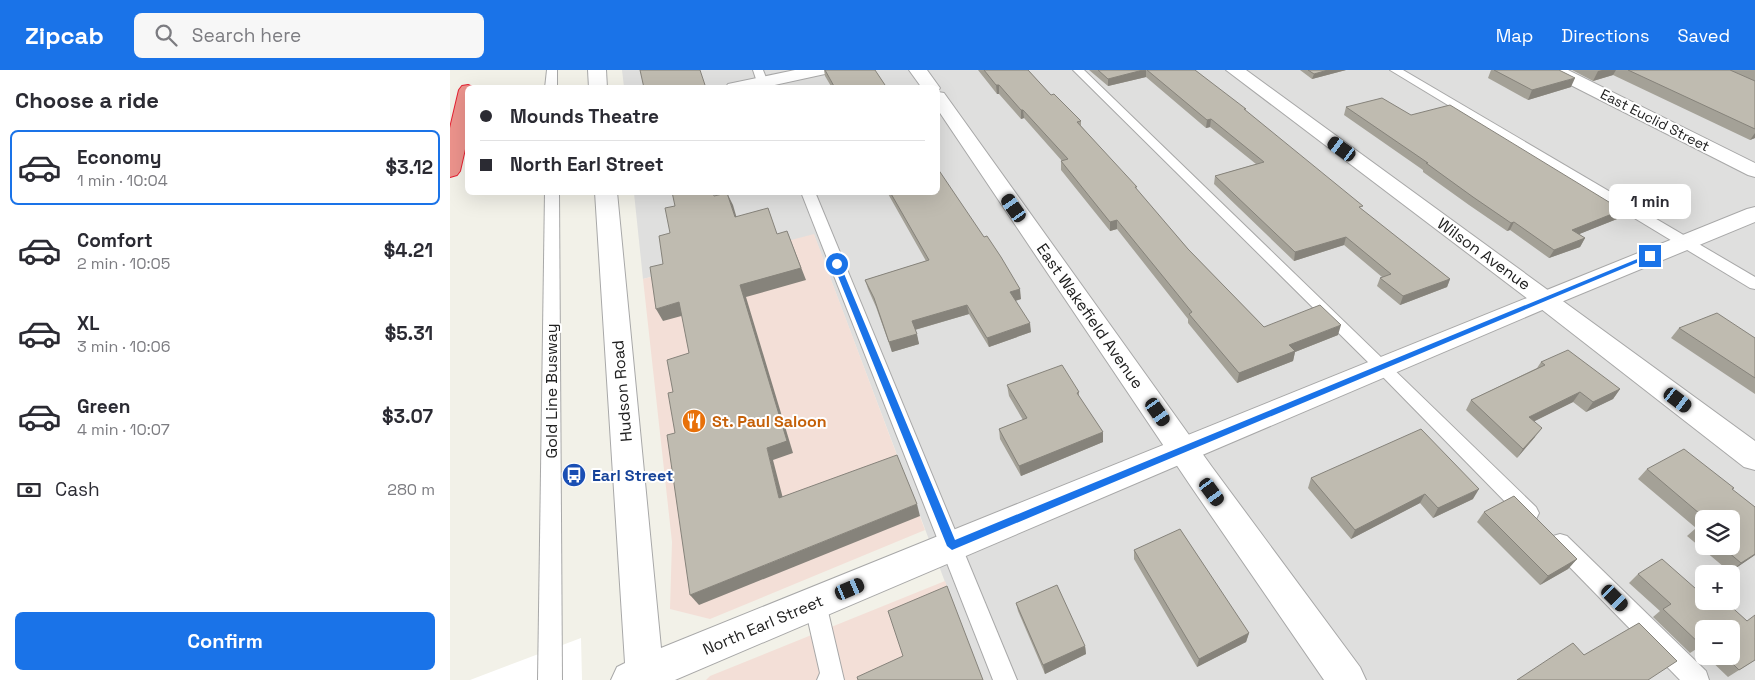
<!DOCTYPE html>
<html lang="en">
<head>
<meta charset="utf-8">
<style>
	:root { --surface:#fff; --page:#f7f7f7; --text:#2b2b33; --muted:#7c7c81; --line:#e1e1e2; --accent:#1a73e8 }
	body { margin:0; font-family:"Space Grotesk",sans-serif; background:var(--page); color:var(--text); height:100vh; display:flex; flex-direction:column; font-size:19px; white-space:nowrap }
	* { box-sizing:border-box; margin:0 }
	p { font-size:16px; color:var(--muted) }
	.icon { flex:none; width:28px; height:28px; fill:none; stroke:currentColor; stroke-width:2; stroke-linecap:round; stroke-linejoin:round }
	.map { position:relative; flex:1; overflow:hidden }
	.drawer { display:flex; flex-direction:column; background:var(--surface); width:450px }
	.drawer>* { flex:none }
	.guide { position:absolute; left:15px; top:15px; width:475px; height:110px; border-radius:8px; box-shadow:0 5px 20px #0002; display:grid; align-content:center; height:110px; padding:0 15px; background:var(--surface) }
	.controls { position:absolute; left:1245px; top:440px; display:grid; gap:10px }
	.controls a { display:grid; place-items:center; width:45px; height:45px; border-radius:8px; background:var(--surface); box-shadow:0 5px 20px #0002; font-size:25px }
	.end { position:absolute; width:22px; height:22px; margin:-11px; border:6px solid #1a73e8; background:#fff; box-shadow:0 0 0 2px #fff }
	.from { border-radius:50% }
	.bubble { position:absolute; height:35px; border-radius:8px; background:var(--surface); box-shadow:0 5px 20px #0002; font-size:16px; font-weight:700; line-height:35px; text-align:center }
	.car { position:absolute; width:15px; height:30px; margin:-15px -8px; border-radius:6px; box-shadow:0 0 4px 1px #0007; background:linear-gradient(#222 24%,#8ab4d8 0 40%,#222 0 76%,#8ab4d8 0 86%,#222 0) }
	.guide b { display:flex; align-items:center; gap:18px; height:48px; font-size:19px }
	.guide b+b { border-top:1px solid var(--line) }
	.guide i { width:12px; height:12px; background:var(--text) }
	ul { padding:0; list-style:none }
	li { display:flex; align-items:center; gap:15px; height:75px; margin:0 10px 8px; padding:0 5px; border:2px solid transparent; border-radius:8px }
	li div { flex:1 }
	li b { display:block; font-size:19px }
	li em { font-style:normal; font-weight:700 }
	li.on { border-color:var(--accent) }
	li>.icon { width:45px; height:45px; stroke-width:1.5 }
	h2 { padding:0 15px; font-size:22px; line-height:60px }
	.pay { display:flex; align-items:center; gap:12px; height:55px; padding:0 15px; font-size:19px }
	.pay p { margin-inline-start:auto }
	.primary-button { display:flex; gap:10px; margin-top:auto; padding:10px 15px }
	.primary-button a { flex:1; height:58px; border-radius:8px; background:var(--accent); color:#fff; font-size:20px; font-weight:700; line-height:58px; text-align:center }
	header { display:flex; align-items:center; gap:30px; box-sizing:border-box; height:70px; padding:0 25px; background:var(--accent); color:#fff }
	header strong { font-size:24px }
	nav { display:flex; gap:28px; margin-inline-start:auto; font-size:18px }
	.search { width:350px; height:45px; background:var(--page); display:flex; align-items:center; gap:12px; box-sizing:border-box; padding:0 18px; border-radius:8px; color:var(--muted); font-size:19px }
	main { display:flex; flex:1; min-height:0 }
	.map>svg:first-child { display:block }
	.residential { fill:#dfdfde; fill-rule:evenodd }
	.commercial { fill:#f3dfd7 }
	.pier { fill:#fff }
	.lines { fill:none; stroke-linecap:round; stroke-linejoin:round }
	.service-casing { stroke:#a8a8a8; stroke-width:2 }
	.minor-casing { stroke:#a8a8a8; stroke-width:2 }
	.tertiary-casing { stroke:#a8a8a8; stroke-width:2 }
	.motorway-casing { stroke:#e51f30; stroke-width:2 }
	.service { fill:#fff; fill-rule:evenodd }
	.minor { fill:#fff; fill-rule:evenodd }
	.tertiary { fill:#fff; fill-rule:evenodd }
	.motorway { fill:#ec938c; fill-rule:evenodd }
	.wall { fill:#a4a197; fill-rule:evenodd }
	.shaded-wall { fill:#86837b }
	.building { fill:#bfbbb0; stroke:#86837b }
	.route { fill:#1a73e8 }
	.labels { text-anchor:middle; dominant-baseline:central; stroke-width:4; stroke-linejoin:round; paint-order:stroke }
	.far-street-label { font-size:14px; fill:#212121; stroke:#fff }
	.street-label { font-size:16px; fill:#212121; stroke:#fff }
	.food-label { font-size:16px; font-weight:bold; fill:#c56008; stroke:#fff; text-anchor:start }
	.transit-label { font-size:16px; font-weight:bold; fill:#164399; stroke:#fff; text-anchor:start }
</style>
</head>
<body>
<header>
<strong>Zipcab</strong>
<div class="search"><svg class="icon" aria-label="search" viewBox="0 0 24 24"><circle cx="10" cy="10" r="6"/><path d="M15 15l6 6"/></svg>Search here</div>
<nav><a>Map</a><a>Directions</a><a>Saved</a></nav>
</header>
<main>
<section class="drawer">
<h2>Choose a ride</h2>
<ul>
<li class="on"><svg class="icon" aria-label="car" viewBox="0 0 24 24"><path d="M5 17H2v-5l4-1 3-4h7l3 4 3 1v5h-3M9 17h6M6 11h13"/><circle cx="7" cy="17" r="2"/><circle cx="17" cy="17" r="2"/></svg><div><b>Economy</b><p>1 min · 10:04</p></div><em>$3.12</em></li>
<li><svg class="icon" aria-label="car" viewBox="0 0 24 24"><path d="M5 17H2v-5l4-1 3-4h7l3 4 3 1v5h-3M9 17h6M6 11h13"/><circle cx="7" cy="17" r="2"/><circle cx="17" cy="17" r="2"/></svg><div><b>Comfort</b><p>2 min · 10:05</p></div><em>$4.21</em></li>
<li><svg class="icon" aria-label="car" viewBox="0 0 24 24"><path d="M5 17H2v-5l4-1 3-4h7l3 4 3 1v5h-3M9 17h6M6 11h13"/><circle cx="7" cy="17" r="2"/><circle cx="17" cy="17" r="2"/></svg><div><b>XL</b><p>3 min · 10:06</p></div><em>$5.31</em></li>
<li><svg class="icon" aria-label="car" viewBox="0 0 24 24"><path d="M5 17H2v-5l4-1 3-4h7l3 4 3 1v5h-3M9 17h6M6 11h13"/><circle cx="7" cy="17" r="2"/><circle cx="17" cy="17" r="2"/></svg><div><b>Green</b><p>4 min · 10:07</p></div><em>$3.07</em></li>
</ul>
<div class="pay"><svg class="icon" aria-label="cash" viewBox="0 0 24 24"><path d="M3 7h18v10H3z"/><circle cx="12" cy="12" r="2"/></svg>Cash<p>280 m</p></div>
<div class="primary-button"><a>Confirm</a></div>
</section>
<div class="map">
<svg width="1305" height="610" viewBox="0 0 1305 610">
	<rect width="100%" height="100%" fill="#f2f1e8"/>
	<!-- residential -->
	<path class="residential" d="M172 0H1305V610H532L364 165 193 209 184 123 488 122V18L174 17ZM1254 449H1281V476H1254ZM1254 504H1281V531H1254ZM1254 559H1281V586H1254Z"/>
	<!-- commercial -->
	<g class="commercial">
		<polygon points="364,164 475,460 260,549 220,539 222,472 193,209"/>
		<polygon points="495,511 532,610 256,610 260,606"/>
	</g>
	<!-- pier -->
	<polygon class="pier" points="131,568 132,610 20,610"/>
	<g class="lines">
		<!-- service casing -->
		<g class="service-casing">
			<g id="service">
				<polygon points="97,0 107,0 107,18 95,18"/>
				<polygon points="303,0 313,0 320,18 309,18"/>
				<polygon points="623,0 634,0 1086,437 1089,443 1086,449 1079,452 1072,449 928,302"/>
				<polygon points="940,0 953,0 1305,207 1305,219 1300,218"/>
				<polygon points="95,122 109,122 112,610 88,610"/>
				<polygon points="351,122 365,122 567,610 543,610"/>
				<polygon points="1110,464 1117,466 1256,601 1259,610 1230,610 1103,480 1099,473 1103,466"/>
				<polygon points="365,522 373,526 376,533 394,610 367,610 370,603 354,533 357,526"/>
			</g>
		</g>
		<!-- minor casing -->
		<g class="minor-casing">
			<g id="minor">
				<polygon points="345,0 378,0 375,4 311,18 275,18 278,14"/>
				<polygon points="459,0 477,0 490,18 488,21 488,18 472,18"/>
				<polygon points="776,0 796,0 1305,371 1305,400 1294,397 1086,235"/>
				<polygon points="1096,0 1118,0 1305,93 1305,107 1298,105 1099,4"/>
				<polygon points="488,22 494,23 762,397 910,597 916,610 874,610 740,415 488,40"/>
			</g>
		</g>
		<!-- tertiary casing -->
		<g class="tertiary-casing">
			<g id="tertiary">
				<polygon points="138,0 156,0 157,18 139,18"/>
				<polygon points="145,122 167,122 211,578 1297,139 1305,137 1305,152 1104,235 225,610 161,610 167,597 175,593"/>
			</g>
		</g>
		<!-- motorway casing -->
		<g class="motorway-casing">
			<polygon id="motorway" points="18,15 25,18 18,18 18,66 10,101 7,105 0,107 0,58 9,20 12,16"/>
		</g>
		<!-- service -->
		<use href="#service" class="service"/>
		<!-- minor -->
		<use href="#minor" class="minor"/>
		<!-- tertiary -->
		<use href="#tertiary" class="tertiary"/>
		<!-- motorway -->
		<use href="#motorway" class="motorway"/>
	</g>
	<!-- wall -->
	<g class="wall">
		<polygon points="374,0 375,0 437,18 382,18 375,6"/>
		<polygon points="528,0 578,0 601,25 631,51 631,56 738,179 814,257 888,265 845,282 843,291 787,313 738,253 738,249 667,159 660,161 611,100 611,91 612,91 574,48 571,49 549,24 547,24"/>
		<polygon points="639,0 745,0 796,41 912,140 1000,209 997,217 950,235 927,216 930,208 932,207 894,175 844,191 764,114 765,106 806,94 760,57 756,58 696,7 658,16"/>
		<polygon points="850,0 896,0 862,9"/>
		<polygon points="1041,0 1109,0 1121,17 1078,30 1038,8"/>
		<polygon points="1122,0 1305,0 1305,68 1300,70 1163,5 1143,11"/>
		<polygon points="896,37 961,45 1167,149 1129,164 1135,168 1130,177 1099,188 1060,160 1057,161 1019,135 973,102 973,100 894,45"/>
		<polygon points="437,122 488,122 571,229 565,231 581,262 539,277 519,244 465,260 469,274 442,282 426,237 418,219 415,210 476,191"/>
		<polygon points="1229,258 1305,268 1305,324 1221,268"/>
		<polygon points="1091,292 1170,319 1163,329 1136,342 1123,332 1084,351 1085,367 1067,388 1016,340 1021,330 1087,298"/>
		<polygon points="557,315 629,322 629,327 653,372 571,406 550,369 549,359 573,350 559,326"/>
		<path d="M1197 399 1282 420 1305 437V485L1280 502 1237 466 1246 458 1188 409ZM1254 449H1281V476H1254Z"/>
		<polygon points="861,408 1023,429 983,448 970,433 901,469 858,418"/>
		<polygon points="1034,442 1127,489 1118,499 1090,515 1027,452"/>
		<polygon points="684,480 799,563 796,572 747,597 684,489"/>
		<polygon points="1188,504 1305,590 1278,607 1256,586 1281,586 1254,559 1254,584 1248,578 1240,583 1203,547 1210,541 1179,513"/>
		<polygon points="566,533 635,576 636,584 595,604 568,541"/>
	</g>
	<!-- shaded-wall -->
	<g class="shaded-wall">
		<polygon points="693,0 696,0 696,7 658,16 658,9"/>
		<polygon points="878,0 896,0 862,9 864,4"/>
		<polygon points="1152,0 1166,0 1163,5 1143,11 1148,1"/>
		<polygon points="1125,8 1121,17 1078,30 1082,20"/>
		<polygon points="546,15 549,15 549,24 547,24"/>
		<polygon points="571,40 573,40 574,48 571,49"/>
		<polygon points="761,49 760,57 756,58 757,50"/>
		<polygon points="1305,63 1305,68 1300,70"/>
		<polygon points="277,123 283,135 290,159 285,147"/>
		<polygon points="1172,140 1167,149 1117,169 1122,160"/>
		<polygon points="667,150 667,159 660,161 660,152"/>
		<polygon points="1064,152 1060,160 1057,161 1061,153"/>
		<polygon points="337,161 356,210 296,227 343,383 323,390 336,440 329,428 317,378 290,215"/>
		<polygon points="896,167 894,175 844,191 845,182"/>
		<polygon points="1135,168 1130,177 1099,188 1104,180"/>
		<polygon points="1000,209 997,217 950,235 953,226"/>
		<polygon points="570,219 571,229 561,232 560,222"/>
		<polygon points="229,232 235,245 213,251 206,239"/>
		<polygon points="517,235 519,244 464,260 462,251"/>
		<polygon points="580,253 581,262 539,277 537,268"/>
		<polygon points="891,255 888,265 845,282 843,291 787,313 789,303 839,275"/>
		<polygon points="467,264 469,274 442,282 439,272"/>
		<polygon points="1170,319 1163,329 1136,342 1143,332"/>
		<polygon points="1130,322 1123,332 1073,357 1079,347"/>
		<polygon points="1092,358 1085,367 1067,388 1073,379"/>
		<polygon points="653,362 653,372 571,406 569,396"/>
		<polygon points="1029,419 1023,429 983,448 988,438"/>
		<polygon points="975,424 970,433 901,469 905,460"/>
		<polygon points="467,434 470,446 249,535 240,525"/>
		<polygon points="1305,484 1305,485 1280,502 1291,493"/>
		<polygon points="1127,489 1118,499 1090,515 1098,506"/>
		<polygon points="799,563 796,572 747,597 749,589"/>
		<polygon points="635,576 636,584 595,604 593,595"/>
	</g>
	<!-- building -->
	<g class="building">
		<polygon points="190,0 250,0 256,18 194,18"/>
		<polygon points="375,0 425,0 437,18 385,18"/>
		<polygon points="534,0 578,0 601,25 604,24 631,51 627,52 687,117 685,117 738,179 814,257 870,235 891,255 839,275 845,281 789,303 739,244 742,242 667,150 660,152 611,91 618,89 573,40 571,40 549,15 546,15"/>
		<polygon points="648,0 693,0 658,9"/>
		<polygon points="697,0 745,0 796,39 794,39 913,136 909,137 1000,209 953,226 930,208 941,204 896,167 845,182 765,106 814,92 761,49 757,50"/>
		<polygon points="858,0 878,0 864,4"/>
		<polygon points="1044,0 1109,0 1125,8 1082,20"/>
		<polygon points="1178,0 1280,0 1305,11 1305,59"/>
		<polygon points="932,28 961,45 1000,35 1172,140 1122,160 1135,168 1104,180 1064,152 1061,153 1023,127 976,93 978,93 896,37"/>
		<polygon points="488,99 534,167 537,166 551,187 570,219 560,222 580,253 537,268 517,235 462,251 467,264 439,272 424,228 415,210 479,190 440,122 488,122"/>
		<polygon points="222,122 263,122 264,126 277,123 285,147 318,138 327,164 337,161 351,198 290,215 337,371 317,378 329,428 447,385 467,434 240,525 217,365 225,363 218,323 223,322 217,290 239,283 229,232 206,239 200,197 213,194 209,166 220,163 215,138 225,136"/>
		<polygon points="1267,243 1305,268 1305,308 1229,258"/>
		<polygon points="1118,280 1170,319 1143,332 1130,322 1079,347 1092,358 1073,379 1021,330 1095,295 1091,292"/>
		<polygon points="612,295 629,322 627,323 653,362 569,396 549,359 577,348 557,315"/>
		<polygon points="971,359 1029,419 988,438 975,424 905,460 861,408"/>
		<polygon points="1234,379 1284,418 1282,419 1305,437 1305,484 1291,493 1271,476 1281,476 1281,449 1256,449 1197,399"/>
		<polygon points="1064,426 1127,489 1098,506 1034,442"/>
		<polygon points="1254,453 1254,462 1247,457"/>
		<polygon points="730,459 799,563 749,589 684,480"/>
		<polygon points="1212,489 1254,526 1254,531 1260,531 1261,532 1263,531 1275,531 1297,551 1305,545 1305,590 1289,600 1275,586 1281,586 1281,559 1254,559 1254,574 1251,575 1213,539 1221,534 1188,504"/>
		<polygon points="607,515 635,576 593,595 566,533"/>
		<polygon points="497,516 533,610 408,610 407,607 453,586 438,541"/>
		<polygon points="1189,553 1227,591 1198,610 1067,610 1123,573 1134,585"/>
	</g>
	<!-- route -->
	<polygon class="route" points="1197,185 1203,186 502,480 497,476 383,194 387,192 390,194 505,470"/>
	<!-- icons -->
	<defs>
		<g id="restaurant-disc" transform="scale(1.25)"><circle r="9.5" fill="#e8710a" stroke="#fff"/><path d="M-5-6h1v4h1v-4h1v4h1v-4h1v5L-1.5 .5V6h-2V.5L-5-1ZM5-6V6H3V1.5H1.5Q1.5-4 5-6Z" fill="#fff"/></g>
		<g id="bus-disc" transform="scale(1.25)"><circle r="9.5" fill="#1a4fb4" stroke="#fff"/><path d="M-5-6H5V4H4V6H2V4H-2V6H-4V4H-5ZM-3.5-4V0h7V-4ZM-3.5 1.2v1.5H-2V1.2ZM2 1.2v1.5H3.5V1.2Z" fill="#fff"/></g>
	</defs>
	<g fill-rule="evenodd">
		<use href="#restaurant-disc" x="244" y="351"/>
		<use href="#bus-disc" x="124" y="405"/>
	</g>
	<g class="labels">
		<!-- far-street labels -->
		<g class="far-street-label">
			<text transform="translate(1205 50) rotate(27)">East Euclid Street</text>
		</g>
		<!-- street labels -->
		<g class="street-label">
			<text transform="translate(1034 184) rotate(36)">Wilson Avenue</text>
			<text transform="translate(640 246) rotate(55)">East Wakefield Avenue</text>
			<text transform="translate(101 321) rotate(-90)">Gold Line Busway</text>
			<text transform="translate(172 321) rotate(-95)">Hudson Road</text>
			<text transform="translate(313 555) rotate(-23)">North Earl Street</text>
		</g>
		<!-- food labels -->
		<g class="food-label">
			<text x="262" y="351">St. Paul Saloon</text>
		</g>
		<!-- transit labels -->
		<g class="transit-label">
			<text x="142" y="405">Earl Street</text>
		</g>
	</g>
</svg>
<div class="controls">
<a><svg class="icon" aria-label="layers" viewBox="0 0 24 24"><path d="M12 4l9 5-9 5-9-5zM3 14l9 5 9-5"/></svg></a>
<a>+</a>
<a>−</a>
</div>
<i class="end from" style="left:387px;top:194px"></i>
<i class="end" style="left:1200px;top:186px"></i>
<div class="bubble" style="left:1159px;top:114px;width:82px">1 min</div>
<i class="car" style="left:892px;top:79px;rotate:306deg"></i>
<i class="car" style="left:564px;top:138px;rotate:325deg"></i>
<i class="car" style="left:1228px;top:330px;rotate:127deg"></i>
<i class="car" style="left:708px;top:342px;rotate:145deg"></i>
<i class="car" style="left:762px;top:422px;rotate:144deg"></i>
<i class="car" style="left:400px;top:519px;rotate:67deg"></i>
<i class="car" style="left:1165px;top:528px;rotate:135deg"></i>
<div class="guide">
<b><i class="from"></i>Mounds Theatre</b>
<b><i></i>North Earl Street</b>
</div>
</div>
</main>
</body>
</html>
